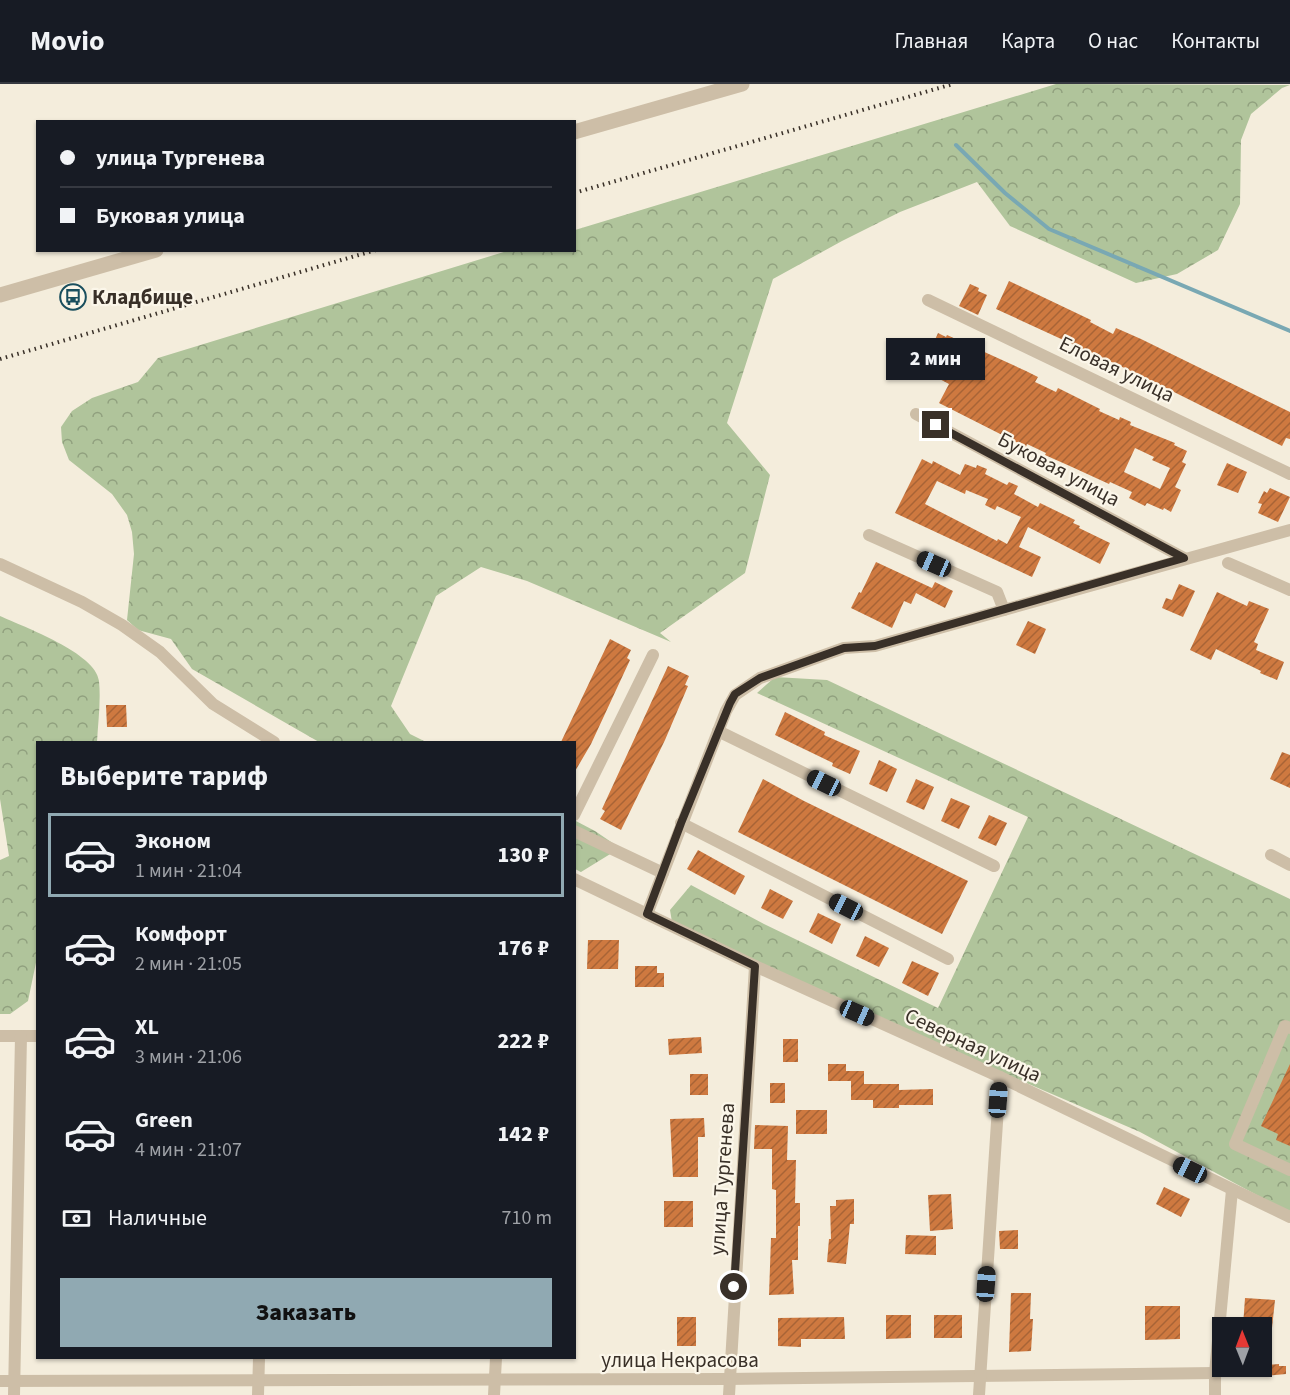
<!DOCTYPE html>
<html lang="ru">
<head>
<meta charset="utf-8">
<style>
	:root { --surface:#171b24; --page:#20242c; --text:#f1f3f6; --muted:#9ea1a6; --line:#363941; --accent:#90a9b2 }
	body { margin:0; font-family:"Source Sans 3",sans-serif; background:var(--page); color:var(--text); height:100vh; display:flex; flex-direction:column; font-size:22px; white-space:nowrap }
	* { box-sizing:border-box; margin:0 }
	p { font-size:20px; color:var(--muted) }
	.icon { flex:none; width:33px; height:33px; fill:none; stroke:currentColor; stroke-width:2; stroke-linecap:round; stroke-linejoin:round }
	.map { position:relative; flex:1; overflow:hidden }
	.panel { position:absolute; left:36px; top:657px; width:540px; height:618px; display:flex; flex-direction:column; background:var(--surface); border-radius:0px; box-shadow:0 2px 4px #0004 }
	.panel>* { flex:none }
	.top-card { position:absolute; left:36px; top:36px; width:540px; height:132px; border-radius:0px; box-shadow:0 2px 4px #0004; display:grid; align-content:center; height:132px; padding:0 24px; background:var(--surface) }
	.needle { width:39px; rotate:359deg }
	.controls { position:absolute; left:1212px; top:1233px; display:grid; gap:12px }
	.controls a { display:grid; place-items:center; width:60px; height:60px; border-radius:0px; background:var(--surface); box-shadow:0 2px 4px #0004; font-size:30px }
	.end { position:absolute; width:27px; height:27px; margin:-14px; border:8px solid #393028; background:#fff; box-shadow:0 0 0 3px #fff }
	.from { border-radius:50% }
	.bubble { position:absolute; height:42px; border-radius:0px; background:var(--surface); box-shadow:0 2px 4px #0004; font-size:20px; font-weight:800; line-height:42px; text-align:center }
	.car { position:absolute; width:18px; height:36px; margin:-18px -9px; border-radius:8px; box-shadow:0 0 4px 2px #0007; background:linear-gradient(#222 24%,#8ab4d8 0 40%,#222 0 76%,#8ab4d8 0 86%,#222 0) }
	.top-card b { display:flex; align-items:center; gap:21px; height:57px; font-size:22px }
	.top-card b+b { border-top:2px solid var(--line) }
	.top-card i { width:15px; height:15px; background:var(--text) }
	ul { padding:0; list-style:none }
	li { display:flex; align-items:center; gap:18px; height:84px; margin:0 12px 9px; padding:0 12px; border:3px solid transparent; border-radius:0px }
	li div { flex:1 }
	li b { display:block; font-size:22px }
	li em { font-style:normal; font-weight:800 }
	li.current { border-color:var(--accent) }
	li>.icon { width:54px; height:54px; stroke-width:1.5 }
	h2 { padding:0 24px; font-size:27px; line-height:72px }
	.pay { display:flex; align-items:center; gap:15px; height:66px; padding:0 24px; font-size:22px }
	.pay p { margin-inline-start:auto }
	.button { display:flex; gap:12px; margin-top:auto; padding:12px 24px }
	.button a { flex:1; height:69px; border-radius:0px; background:var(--accent); color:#111; font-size:24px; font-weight:800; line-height:69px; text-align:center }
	header { display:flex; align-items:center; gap:36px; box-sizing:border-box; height:84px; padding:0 30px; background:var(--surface); border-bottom:2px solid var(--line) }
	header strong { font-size:28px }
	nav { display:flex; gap:33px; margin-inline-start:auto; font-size:21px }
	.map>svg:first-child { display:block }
	.forest { fill:url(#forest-crowns) }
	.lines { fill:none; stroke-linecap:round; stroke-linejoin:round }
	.stream { stroke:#79a8b3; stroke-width:4 }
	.building { fill:url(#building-hatch); fill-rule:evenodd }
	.minor { stroke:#cdbea7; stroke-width:12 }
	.tertiary { stroke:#cdbea7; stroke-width:15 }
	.rail { stroke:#393028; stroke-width:4; stroke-dasharray:1.5 4.5; stroke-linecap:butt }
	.route { stroke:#393028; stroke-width:8 }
	.labels { text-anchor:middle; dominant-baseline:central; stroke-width:4.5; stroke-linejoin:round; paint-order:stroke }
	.poi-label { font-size:21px; font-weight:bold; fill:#393028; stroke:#fbf6e9; text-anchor:start }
	.street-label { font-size:21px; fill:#393028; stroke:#fbf6e9 }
</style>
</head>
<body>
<header>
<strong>Movio</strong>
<nav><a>Главная</a><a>Карта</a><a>О нас</a><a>Контакты</a></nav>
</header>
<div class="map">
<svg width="1290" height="1311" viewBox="0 0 1290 1311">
	<defs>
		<pattern id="forest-crowns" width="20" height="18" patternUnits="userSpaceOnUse" patternTransform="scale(1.5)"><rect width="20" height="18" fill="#b0c49b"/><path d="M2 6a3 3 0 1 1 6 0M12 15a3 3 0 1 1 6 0" fill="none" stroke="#90a07e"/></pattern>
		<pattern id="building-hatch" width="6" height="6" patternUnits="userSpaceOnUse" patternTransform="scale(1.5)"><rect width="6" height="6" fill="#ce7940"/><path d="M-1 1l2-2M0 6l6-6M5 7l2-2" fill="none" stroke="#a86436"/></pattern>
	</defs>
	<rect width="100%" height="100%" fill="#f4eddc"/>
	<!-- forest -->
	<g class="forest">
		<polygon points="1056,0 1290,1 1282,4 1251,30 1241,56 1240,120 1218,166 1177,190 1136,199 1010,142 977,98 900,128 842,157 773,195 727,339 770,391 745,489 660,549 671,558 527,497 481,483 436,512 391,622 410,650 426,658 319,658 192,585 171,555 138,546 127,536 134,470 132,448 127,431 112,410 69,376 62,358 61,343 72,327 92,314 138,298 158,274 507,167 574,166 575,146"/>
		<path d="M0 532C24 543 96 569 99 597 101 617 98 639 97 658H38V869L28 917 10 930H0V776L9 772 0 715Z"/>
		<polygon points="775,593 827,596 1290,815 1290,1129 1140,1048 755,882 672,838 670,826 691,801 764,840 938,924 1028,733 757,609"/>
		<polygon points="574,736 595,747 620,764 581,788 575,785"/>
	</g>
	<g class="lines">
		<!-- stream -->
		<polyline class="stream" points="956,61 1005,109 1049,145 1290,247"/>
	</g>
	<!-- building -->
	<g class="building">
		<polygon points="1009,197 1091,236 1090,238 1113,250 1116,244 1141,255 1290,328 1290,355 1286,354 1282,362 1144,293 996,225"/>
		<polygon points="970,200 979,204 978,207 987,211 978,231 959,222"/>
		<path d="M938 249 946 253 947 251 1026 287 1038 293 1035 298 1056 308 1058 304 1100 325 1099 327 1119 336 1120 333 1131 338 1130 341 1175 359 1174 361 1187 367 1182 378 1186 380 1175 403 1181 406 1171 428 1164 424 1163 426 1147 419 1145 422 1129 414 1132 408 1110 398 1109 400 1072 383 1045 371 1046 369 1027 360 1026 363 939 319 949 300 932 291 942 273 930 267ZM1135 364 1154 373 1152 376 1170 384 1160 405 1124 388Z"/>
		<path d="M922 375 932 380 933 377 960 391 965 380 976 384 977 381 987 385 985 390 1007 401 1009 398 1018 402 1014 410 1038 423 1040 419 1075 436 1073 439 1080 442 1079 444 1110 459 1100 480 1028 443 1019 463 1041 473 1032 493 895 429ZM937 397 965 410 966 406 988 415 985 421 995 426 997 422 1021 433 1007 460 998 455 997 457 925 420Z"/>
		<polygon points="1227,379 1247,388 1238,409 1217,401"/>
		<polygon points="1270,404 1290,413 1278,438 1258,429 1262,420 1258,419 1264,407 1267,409"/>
		<polygon points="876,478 932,504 935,498 953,507 945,524 916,509 911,520 904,517 892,544 851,524 859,508 861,509"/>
		<polygon points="1179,500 1195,507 1183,533 1162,524 1166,514 1172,516"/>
		<polygon points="1217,508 1247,522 1249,517 1269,525 1254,558 1258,560 1256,566 1284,578 1277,596 1260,589 1261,587 1216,565 1211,576 1190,566"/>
		<polygon points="1028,537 1046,545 1035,570 1016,561"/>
		<polygon points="610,555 631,566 627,574 630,576 591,660 574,689 574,658 561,658"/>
		<polygon points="668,582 689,592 685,601 688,602 665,656 621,746 600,735 605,727 602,725"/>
		<polygon points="106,621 126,621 127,643 107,643"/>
		<polygon points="785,628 825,648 824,651 860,667 850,690 832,682 833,679 775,651"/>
		<polygon points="1282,668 1290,671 1290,704 1270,695"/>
		<polygon points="879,676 897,685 887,708 869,700"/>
		<polygon points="763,695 804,717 968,797 942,850 738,748"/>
		<polygon points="916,695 934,703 924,726 906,718"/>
		<polygon points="951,714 970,722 959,745 941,737"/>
		<polygon points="989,731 1007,739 996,762 978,754"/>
		<polygon points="698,766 745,792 735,811 687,785"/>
		<polygon points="770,805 793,817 783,835 761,824"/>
		<polygon points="818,829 841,840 832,860 809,848"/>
		<polygon points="865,852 889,864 879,883 856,872"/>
		<polygon points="588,856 619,856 618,885 587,885"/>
		<polygon points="912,877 939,889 928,912 902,899"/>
		<polygon points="635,882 657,882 657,889 664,889 664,903 635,903"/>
		<polygon points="701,953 702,969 669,971 668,955"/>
		<rect x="783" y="955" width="15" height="23"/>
		<polygon points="828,980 846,980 846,987 864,987 864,1000 899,1000 899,1006 933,1005 933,1021 899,1021 899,1024 873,1024 873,1016 851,1016 851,997 828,997"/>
		<polygon points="1290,980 1290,1062 1276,1056 1278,1050 1261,1042"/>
		<rect x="690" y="990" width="18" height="21"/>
		<rect x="770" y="999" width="15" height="20"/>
		<rect x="796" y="1026" width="31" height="24"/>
		<polygon points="704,1034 705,1053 698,1053 698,1093 673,1093 670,1035"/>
		<polygon points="755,1041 788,1042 787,1076 796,1076 795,1119 800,1119 800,1142 798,1142 798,1176 792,1176 794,1210 769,1211 771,1154 776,1154 776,1106 772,1105 772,1065 754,1065"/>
		<polygon points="1164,1103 1190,1115 1181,1133 1156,1120"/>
		<polygon points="951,1110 953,1145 930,1147 928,1111"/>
		<polygon points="854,1115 854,1140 850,1140 846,1180 827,1178 829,1155 831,1155 830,1122 836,1122 836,1116"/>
		<rect x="664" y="1117" width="29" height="26"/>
		<polygon points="1018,1146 1018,1165 1000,1165 999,1147"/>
		<polygon points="906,1151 936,1152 936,1171 905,1170"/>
		<polygon points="1011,1209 1031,1209 1030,1235 1033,1235 1031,1267 1009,1268"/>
		<polygon points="1245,1214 1275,1216 1272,1244 1243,1242"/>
		<polygon points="1145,1222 1180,1222 1180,1255 1145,1256"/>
		<polygon points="886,1231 911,1231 911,1254 886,1255"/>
		<rect x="934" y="1231" width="28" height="23"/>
		<rect x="677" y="1233" width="19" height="29"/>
		<polygon points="844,1233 845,1255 801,1255 801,1263 778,1262 778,1234"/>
		<polygon points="1279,1280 1279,1282 1286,1282 1286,1290 1254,1293 1253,1282"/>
	</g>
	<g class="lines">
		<!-- minor -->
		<g class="minor">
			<polyline points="928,216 1290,390"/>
			<polyline points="916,330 1184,474"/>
			<polyline points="869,451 997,508 1004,526"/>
			<polyline points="1228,479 1290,506"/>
			<polyline points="0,480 82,518 122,541 160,568 213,620 274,658"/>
			<polyline points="718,647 994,782"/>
			<polyline points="574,731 653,571"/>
			<polyline points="681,739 948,875"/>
			<polyline points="574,747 663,789"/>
			<polyline points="1271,771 1290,781"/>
			<polyline points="574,795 755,882 1000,993 1290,1133"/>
			<polyline points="647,830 726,627 735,611 760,594 844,564 875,562 1290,446"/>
			<polyline points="1290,944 1285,942 1235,1060 1290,1086"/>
			<polyline points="0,952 38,952"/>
			<polyline points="0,1297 728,1295 1215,1289"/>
			<polyline points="14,1311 21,952"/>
			<polyline points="258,1311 259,1274"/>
			<polyline points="494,1311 496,1274"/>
			<polyline points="729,1311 755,882"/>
			<polyline points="979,1311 1000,993"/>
			<polyline points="1215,1311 1215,1289 1232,1106"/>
		</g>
		<!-- tertiary -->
		<g class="tertiary">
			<polyline points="574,48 742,0"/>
			<polyline points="0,211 156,166"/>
		</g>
		<!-- rail -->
		<g class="rail">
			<polyline points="574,109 953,0"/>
			<polyline points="0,275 376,166"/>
		</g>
	</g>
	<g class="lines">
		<!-- route -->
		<polyline class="route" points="734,1203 755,882 647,830 681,739 730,619 735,610 760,594 844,564 875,562 1184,474 936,341"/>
	</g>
	<!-- icons -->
	<defs>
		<g id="bus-ring" transform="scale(1.35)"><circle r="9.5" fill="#fbf6e9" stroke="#1a4f5e" stroke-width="1.5"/><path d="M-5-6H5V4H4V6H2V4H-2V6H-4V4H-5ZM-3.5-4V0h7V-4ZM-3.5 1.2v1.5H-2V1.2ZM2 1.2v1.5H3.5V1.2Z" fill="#1a4f5e"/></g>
	</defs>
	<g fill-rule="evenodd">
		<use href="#bus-ring" x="73" y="213"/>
	</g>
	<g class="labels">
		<!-- poi labels -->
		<g class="poi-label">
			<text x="92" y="213">Кладбище</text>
		</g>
		<!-- street labels -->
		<g class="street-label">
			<text transform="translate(1117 285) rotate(26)">Еловая улица</text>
			<text transform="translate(1059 385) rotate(28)">Буковая улица</text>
			<text transform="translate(973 961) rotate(25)">Северная улица</text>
			<text transform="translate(722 1095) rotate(-86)">улица Тургенева</text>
			<text x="680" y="1276">улица Некрасова</text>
		</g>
	</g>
</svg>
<div class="controls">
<a><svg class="needle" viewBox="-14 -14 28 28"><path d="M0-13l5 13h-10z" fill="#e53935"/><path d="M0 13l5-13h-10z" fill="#9ea1a6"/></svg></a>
</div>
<i class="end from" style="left:734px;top:1203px"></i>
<i class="end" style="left:936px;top:341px"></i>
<div class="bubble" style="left:886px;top:254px;width:99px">2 мин</div>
<i class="car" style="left:934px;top:480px;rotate:294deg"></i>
<i class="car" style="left:824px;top:699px;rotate:296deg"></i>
<i class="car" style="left:846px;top:823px;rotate:297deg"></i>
<i class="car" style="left:857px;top:929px;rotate:114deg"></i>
<i class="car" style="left:998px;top:1016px;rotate:4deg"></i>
<i class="car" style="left:1190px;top:1086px;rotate:296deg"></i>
<i class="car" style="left:986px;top:1200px;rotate:4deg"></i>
<div class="top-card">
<b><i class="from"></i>улица Тургенева</b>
<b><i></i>Буковая улица</b>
</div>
<section class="panel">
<h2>Выберите тариф</h2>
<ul>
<li class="current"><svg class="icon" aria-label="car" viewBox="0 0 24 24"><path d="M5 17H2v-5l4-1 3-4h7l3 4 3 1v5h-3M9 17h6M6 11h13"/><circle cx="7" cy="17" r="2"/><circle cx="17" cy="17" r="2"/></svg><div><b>Эконом</b><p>1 мин · 21:04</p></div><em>130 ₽</em></li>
<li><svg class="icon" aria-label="car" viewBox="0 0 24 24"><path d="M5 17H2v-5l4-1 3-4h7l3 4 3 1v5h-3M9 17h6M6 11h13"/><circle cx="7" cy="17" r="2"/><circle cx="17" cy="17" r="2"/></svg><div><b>Комфорт</b><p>2 мин · 21:05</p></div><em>176 ₽</em></li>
<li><svg class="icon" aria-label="car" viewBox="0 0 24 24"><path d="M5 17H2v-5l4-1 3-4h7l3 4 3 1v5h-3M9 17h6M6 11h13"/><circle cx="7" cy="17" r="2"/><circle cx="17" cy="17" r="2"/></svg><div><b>XL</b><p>3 мин · 21:06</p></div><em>222 ₽</em></li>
<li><svg class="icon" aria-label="car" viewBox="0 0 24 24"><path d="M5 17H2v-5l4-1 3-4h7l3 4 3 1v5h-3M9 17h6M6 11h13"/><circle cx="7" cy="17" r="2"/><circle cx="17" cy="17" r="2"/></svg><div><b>Green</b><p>4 мин · 21:07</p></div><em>142 ₽</em></li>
</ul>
<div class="pay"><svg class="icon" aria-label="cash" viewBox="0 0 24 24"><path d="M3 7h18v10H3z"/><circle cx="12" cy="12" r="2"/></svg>Наличные<p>710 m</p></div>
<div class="button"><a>Заказать</a></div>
</section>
</div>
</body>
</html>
